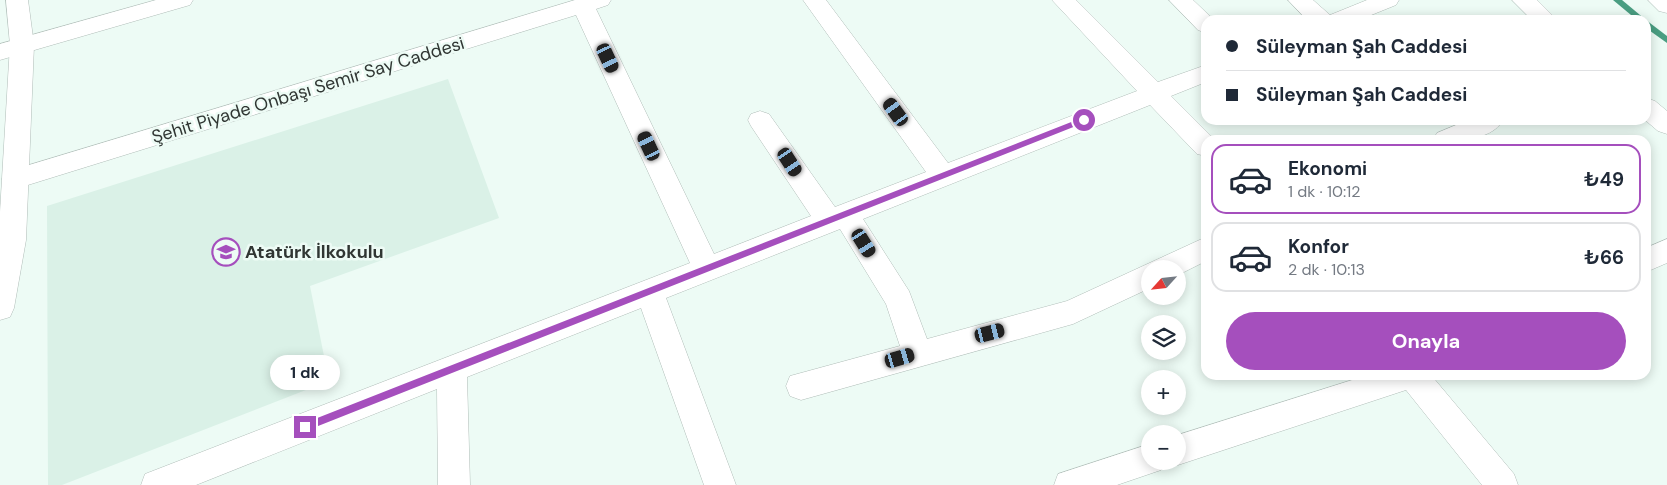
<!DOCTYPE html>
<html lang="tr">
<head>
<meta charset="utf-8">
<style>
	:root { --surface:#fff; --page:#f6f6f7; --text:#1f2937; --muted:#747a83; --line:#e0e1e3; --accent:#a54fbd }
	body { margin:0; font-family:"DM Sans",sans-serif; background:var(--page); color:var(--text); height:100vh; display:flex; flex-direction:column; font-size:19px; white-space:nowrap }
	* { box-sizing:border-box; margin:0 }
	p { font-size:16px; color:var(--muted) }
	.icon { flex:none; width:28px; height:28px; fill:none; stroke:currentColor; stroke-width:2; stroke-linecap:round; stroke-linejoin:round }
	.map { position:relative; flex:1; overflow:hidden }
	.side { position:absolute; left:1201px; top:135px; width:450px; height:245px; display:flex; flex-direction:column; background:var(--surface); border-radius:15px; box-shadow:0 2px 12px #0003 }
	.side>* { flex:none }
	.banner { position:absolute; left:1201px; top:15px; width:450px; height:110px; border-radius:15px; box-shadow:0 2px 12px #0003; display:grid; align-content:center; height:110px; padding:0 25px; background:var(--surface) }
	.needle { width:32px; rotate:243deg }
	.controls { position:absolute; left:1141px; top:260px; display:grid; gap:10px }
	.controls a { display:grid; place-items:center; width:45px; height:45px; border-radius:50%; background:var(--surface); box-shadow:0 2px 12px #0003; font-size:25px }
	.end { position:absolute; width:22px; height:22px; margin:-11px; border:6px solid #a54fbd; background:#fff; box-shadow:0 0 0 2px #fff }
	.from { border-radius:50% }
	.bubble { position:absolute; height:35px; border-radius:18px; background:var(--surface); box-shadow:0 2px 12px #0003; font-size:16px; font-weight:700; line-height:35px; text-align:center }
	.car { position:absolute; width:15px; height:30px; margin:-15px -8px; border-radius:6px; box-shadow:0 0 4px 1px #0007; background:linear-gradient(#222 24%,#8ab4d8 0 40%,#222 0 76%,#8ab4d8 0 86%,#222 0) }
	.banner b { display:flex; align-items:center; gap:18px; height:48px; font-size:19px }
	.banner b+b { border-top:1px solid var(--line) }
	.banner i { width:12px; height:12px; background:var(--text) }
	ul { padding:9px 0 0; list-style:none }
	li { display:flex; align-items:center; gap:15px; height:70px; margin:0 10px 8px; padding:0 15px; border:2px solid var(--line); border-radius:15px }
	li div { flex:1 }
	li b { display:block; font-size:19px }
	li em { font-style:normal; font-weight:700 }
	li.on { border-color:var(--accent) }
	li>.icon { width:45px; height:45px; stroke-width:1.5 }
	.action { display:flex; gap:10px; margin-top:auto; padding:10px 25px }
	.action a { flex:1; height:58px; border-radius:30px; background:var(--accent); color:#fff; font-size:20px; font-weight:700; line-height:58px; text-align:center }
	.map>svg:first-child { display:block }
	.built { fill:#daf1e7 }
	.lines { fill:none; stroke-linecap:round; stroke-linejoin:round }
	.stream { fill:#4a9e82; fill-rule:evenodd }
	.street-casing { stroke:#b0bdb8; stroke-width:1 }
	.secondary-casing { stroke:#b0bdb8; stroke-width:1 }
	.street { fill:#fff; fill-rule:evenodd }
	.secondary { fill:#fff; fill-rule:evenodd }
	.route { fill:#a54fbd }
	.labels { text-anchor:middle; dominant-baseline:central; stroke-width:5; stroke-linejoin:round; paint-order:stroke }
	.street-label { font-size:18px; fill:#303633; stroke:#edfbf5 }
	.poi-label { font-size:18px; font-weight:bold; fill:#303633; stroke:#edfbf5; text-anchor:start }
</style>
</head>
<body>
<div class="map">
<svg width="1667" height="485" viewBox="0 0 1667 485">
	<rect width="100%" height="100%" fill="#edfbf5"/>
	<!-- built -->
	<polygon class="built" points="448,79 499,218 310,286 329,381 62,485 48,485 47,206"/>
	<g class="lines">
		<!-- stream -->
		<g class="stream">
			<polygon points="1613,0 1622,0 1646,20 1637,20"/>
			<polygon points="1646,20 1667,36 1667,43 1646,28"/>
		</g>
		<!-- street casing -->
		<g class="street-casing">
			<g id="street">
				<polygon points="156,0 193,0 190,5 0,60 0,44"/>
				<polygon points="575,0 611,0 608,5 596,9 714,254 811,216 751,126 748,120 751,114 760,111 769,114 835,207 926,172 803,0 826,0 948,163 1137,91 1052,0 1076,0 1158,82 1206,65 1206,82 1171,96 1215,140 1206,140 1206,156 1197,154 1150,105 863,219 909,291 927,339 1067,301 1206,237 1206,261 1178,275 1178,269 1150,269 1150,288 1073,324 801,400 790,396 786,386 790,376 900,346 886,304 840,229 666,298 736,485 704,485 641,308 467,377 470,485 438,485 437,389 196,485 141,485 145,474 690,263 576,15 15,189 6,186 2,179 6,172"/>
				<polygon points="1169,0 1193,0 1214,20 1206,20 1206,33 1198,30"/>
				<polygon points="1288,0 1313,0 1330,15 1367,0 1399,0 1396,5 1359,20 1307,20"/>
				<path d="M1468 120H1503C1491 142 1455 140 1433 140L1437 133Z"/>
				<polygon points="1667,239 1667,263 1646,272 1646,248"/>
				<polygon points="1368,375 1431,375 1514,474 1518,485 1482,485 1406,390 1178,465 1168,461 1178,461 1178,435"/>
				<polygon points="1150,444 1150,461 1165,461 1161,470 1117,485 1054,485 1058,474"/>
			</g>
		</g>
		<!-- secondary casing -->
		<g class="secondary-casing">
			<g id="secondary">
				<polygon points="6,0 28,0 34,45 26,240 14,308 10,317 0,320 0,212 10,45"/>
				<polygon points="1512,0 1537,0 1557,20 1532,20"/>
				<polygon points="1648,0 1667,0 1667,13 1659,11"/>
				<polygon points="1646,98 1655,101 1667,111 1667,134 1658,131 1645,120"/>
			</g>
		</g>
		<!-- street -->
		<use href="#street" class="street"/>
		<!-- secondary -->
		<use href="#secondary" class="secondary"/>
	</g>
	<!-- route -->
	<polygon class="route" points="1084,117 1086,118 1086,122 308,430 305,432 300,427 302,424"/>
	<!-- icons -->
	<defs>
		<g id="school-ring" transform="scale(1.4375)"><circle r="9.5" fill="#edfbf5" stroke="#a54fbd" stroke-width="1.5"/><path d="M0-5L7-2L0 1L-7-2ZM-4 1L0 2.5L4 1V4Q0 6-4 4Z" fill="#a54fbd"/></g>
	</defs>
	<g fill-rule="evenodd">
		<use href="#school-ring" x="226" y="252"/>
	</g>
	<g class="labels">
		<!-- street labels -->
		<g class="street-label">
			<text transform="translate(308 90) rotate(-17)">Şehit Piyade Onbaşı Semir Say Caddesi</text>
		</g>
		<!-- poi labels -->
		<g class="poi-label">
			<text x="245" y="252">Atatürk İlkokulu</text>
		</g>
	</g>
</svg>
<div class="controls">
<a><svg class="needle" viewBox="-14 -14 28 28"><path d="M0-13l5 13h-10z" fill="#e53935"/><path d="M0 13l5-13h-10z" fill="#747a83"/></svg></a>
<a><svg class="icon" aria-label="layers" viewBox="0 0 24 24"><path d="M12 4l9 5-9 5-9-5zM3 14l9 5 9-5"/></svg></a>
<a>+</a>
<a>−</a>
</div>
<i class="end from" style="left:1084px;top:120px"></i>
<i class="end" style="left:305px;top:427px"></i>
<div class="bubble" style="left:270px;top:355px;width:70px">1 dk</div>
<i class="car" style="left:608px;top:58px;rotate:155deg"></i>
<i class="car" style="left:896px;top:112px;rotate:324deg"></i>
<i class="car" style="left:649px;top:146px;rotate:335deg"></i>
<i class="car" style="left:790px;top:162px;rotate:147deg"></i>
<i class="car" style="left:864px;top:243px;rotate:148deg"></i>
<i class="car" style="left:990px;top:333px;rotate:76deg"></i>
<i class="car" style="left:900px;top:358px;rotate:74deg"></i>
<div class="banner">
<b><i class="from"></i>Süleyman Şah Caddesi</b>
<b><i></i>Süleyman Şah Caddesi</b>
</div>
<section class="side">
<ul>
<li class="on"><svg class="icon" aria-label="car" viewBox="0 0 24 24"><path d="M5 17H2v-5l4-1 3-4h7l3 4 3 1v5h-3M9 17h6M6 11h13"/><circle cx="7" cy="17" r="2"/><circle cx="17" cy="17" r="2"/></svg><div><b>Ekonomi</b><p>1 dk · 10:12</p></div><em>₺49</em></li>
<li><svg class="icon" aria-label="car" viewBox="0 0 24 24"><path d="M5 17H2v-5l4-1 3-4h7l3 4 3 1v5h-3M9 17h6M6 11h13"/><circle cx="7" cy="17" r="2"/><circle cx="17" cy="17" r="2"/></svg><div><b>Konfor</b><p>2 dk · 10:13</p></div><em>₺66</em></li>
</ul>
<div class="action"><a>Onayla</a></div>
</section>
</div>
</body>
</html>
